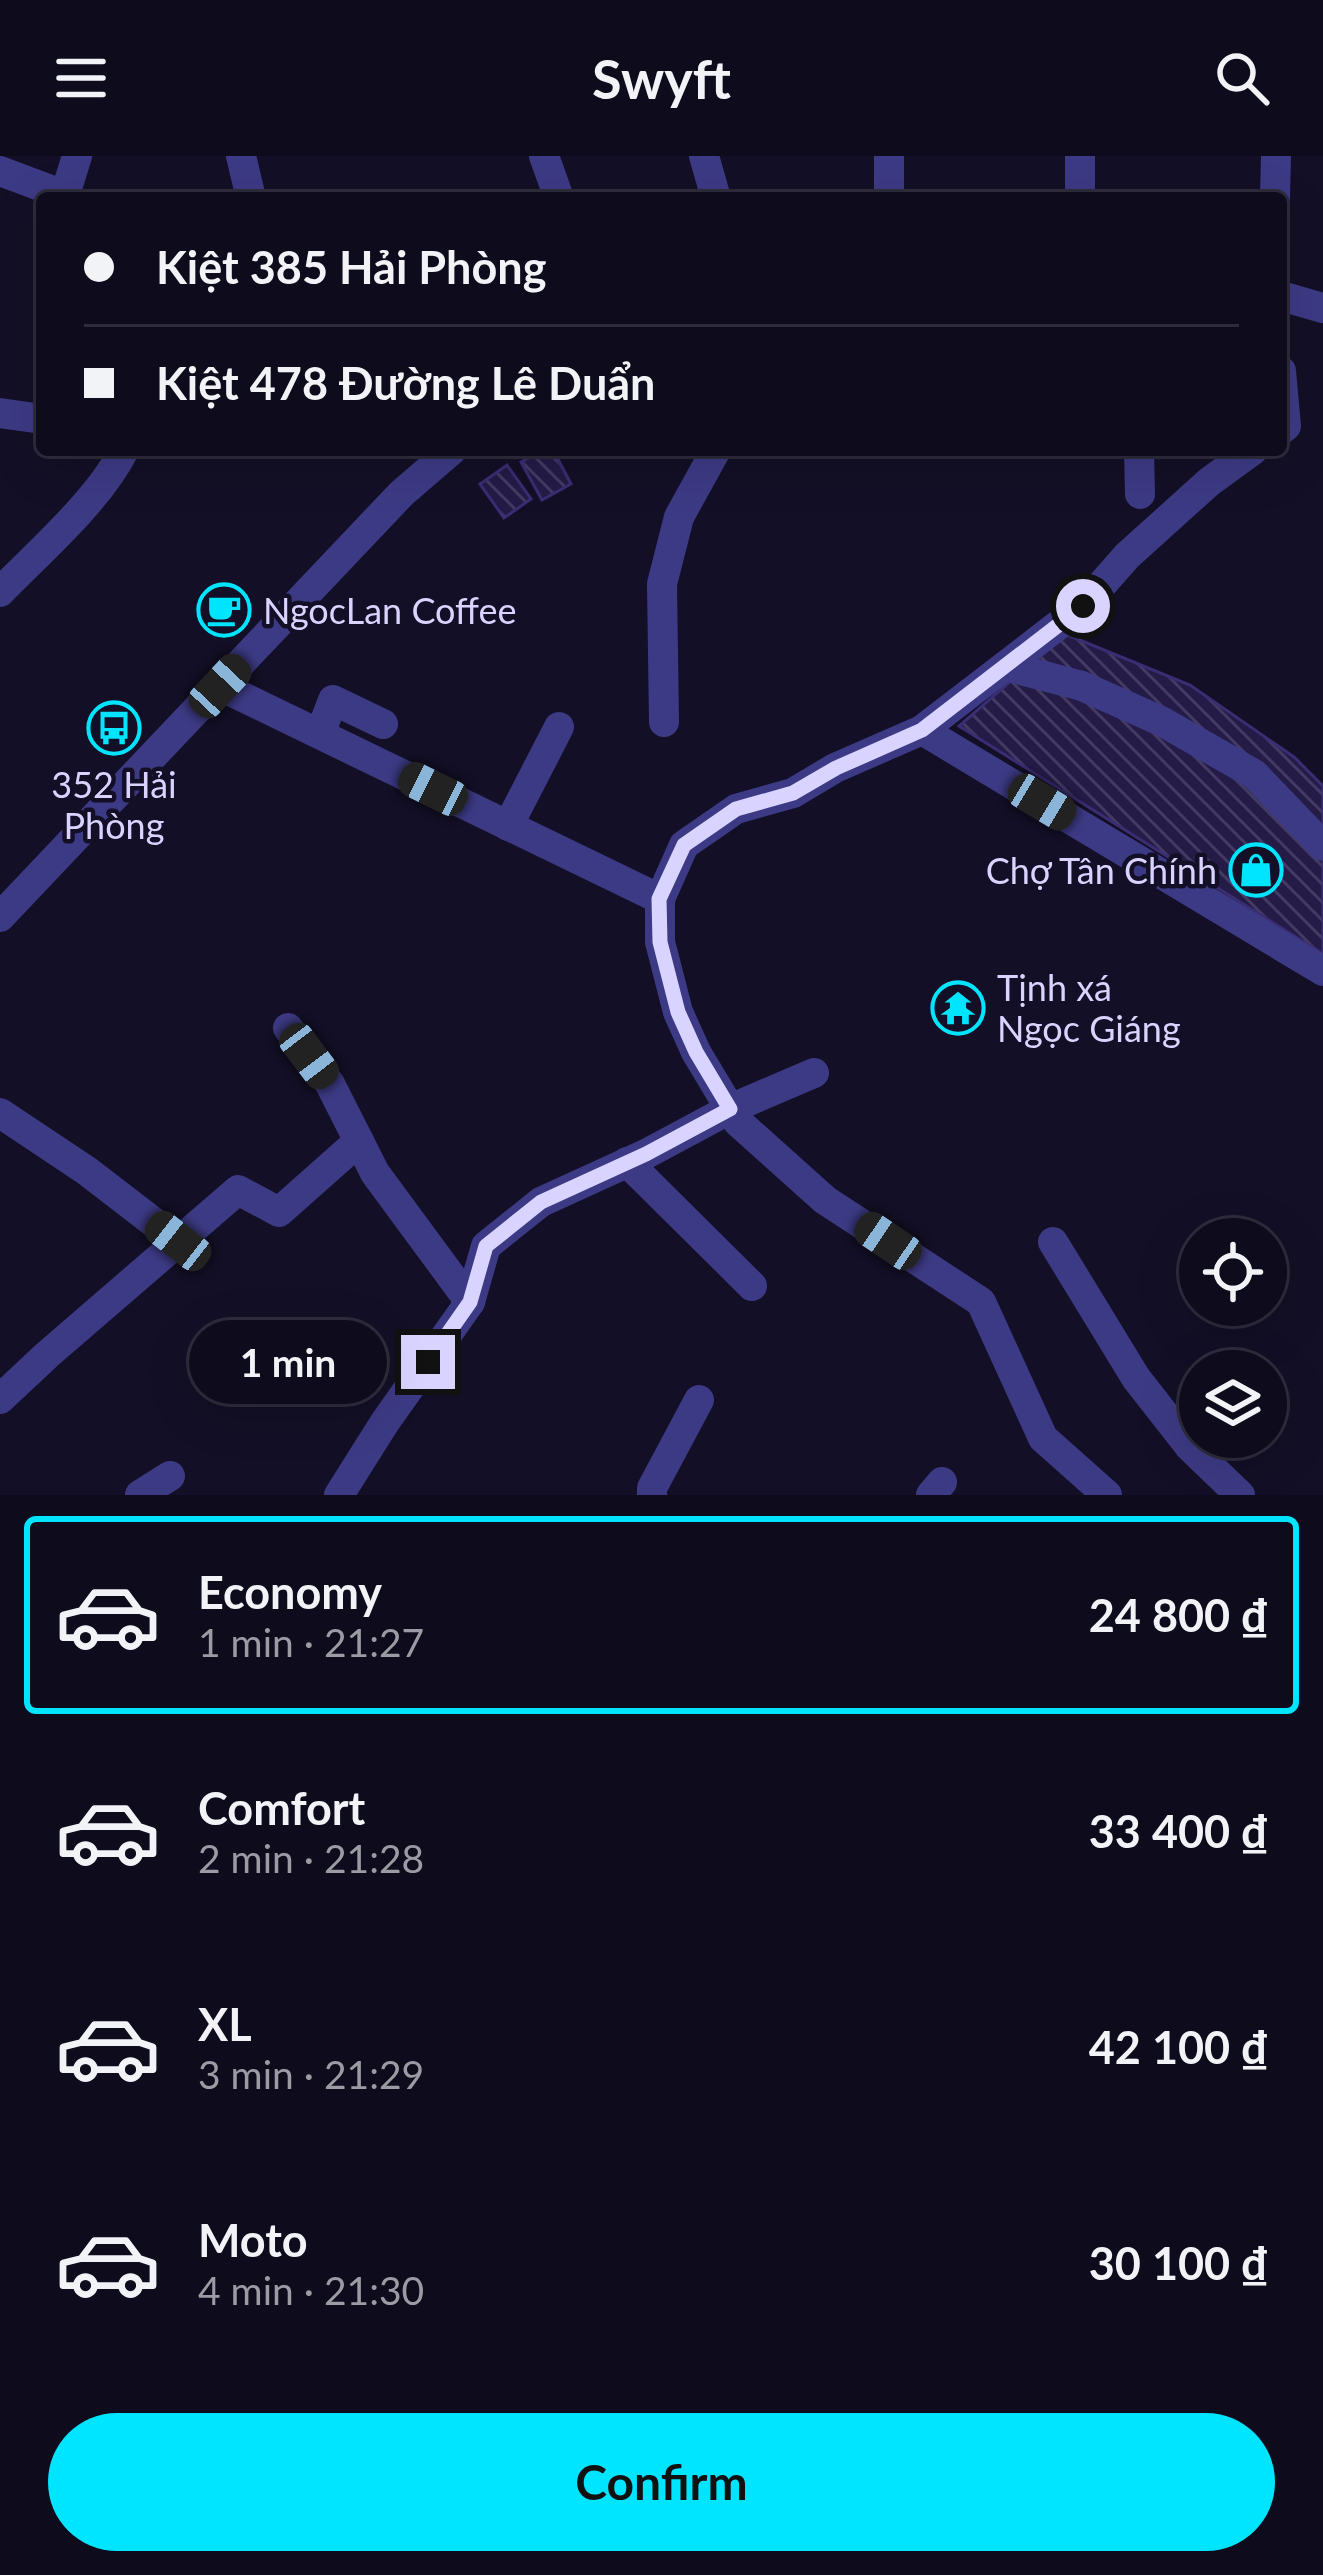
<!DOCTYPE html>
<html lang="en">
<head>
<meta charset="utf-8">
<style>
	:root { --surface:#0e0b1c; --page:#171425; --text:#f1f3f6; --muted:#9b9ba3; --line:#2e2b3b; --accent:#00e5ff }
	body { margin:0; font-family:Lato,sans-serif; background:var(--page); color:var(--text); height:100vh; display:flex; flex-direction:column; font-size:45px; white-space:nowrap }
	* { box-sizing:border-box; margin:0 }
	p { font-size:39px; color:var(--muted) }
	.icon { flex:none; width:66px; height:66px; fill:none; stroke:currentColor; stroke-width:2; stroke-linecap:round; stroke-linejoin:round }
	.map { position:relative; height:1339px; overflow:hidden }
	.side { display:flex; flex-direction:column; background:var(--surface); flex:1 }
	.side>* { flex:none }
	.banner { position:absolute; left:36px; top:36px; width:1251px; height:264px; border-radius:12px; box-shadow:0 12px 48px #0002,0 0 0 3px var(--line); display:grid; align-content:center; height:264px; padding:0 48px; background:var(--surface) }
	.buttons { position:absolute; left:1179px; top:1062px; display:grid; gap:24px }
	.buttons a { display:grid; place-items:center; width:108px; height:108px; border-radius:50%; background:var(--surface); box-shadow:0 12px 48px #0002,0 0 0 3px var(--line); font-size:60px }
	.end { position:absolute; width:54px; height:54px; margin:-27px; border:15px solid #d9d4ff; background:#111; box-shadow:0 0 0 6px #111 }
	.from { border-radius:50% }
	.bubble { position:absolute; height:84px; border-radius:42px; background:var(--surface); box-shadow:0 12px 48px #0002,0 0 0 3px var(--line); font-size:39px; font-weight:700; line-height:84px; text-align:center }
	.car { position:absolute; width:36px; height:72px; margin:-36px -18px; border-radius:15px; box-shadow:0 0 9px 3px #0007; background:linear-gradient(#222 24%,#8ab4d8 0 40%,#222 0 76%,#8ab4d8 0 86%,#222 0) }
	.banner b { display:flex; align-items:center; gap:42px; height:114px; font-size:45px }
	.banner b+b { border-top:3px solid var(--line) }
	.banner i { width:30px; height:30px; background:var(--text) }
	ul { padding:21px 0 0; list-style:none }
	li { display:flex; align-items:center; gap:36px; height:198px; margin:0 24px 18px; padding:0 24px; border:6px solid transparent; border-radius:12px }
	li div { flex:1 }
	li b { display:block; font-size:45px }
	li em { font-style:normal; font-weight:700 }
	li.on { border-color:var(--accent) }
	li>.icon { width:108px; height:108px; stroke-width:1.5 }
	.action { display:flex; gap:24px; margin-top:auto; padding:24px 48px }
	.action a { flex:1; height:138px; border-radius:72px; background:var(--accent); color:#111; font-size:48px; font-weight:700; line-height:138px; text-align:center }
	header { display:flex; justify-content:space-between; align-items:center; height:156px; padding:0 48px; background:var(--surface); font-size:54px; font-weight:700 }
	.map>svg:first-child { display:block }
	.building { fill:url(#building-back-hatch); stroke:#3b2d73; stroke-width:3 }
	.lines { fill:none; stroke-linecap:round; stroke-linejoin:round }
	.minor { stroke:#3d3a85; stroke-width:30 }
	.route { stroke:#d9d4ff; stroke-width:15 }
	.labels { text-anchor:middle; dominant-baseline:central; stroke-width:9; stroke-linejoin:round; paint-order:stroke }
	.poi-label { font-size:36px; fill:#d9d4ff; stroke:#130f26; text-anchor:start }
</style>
</head>
<body>
<header><svg class="icon" aria-label="menu" viewBox="0 0 24 24"><path d="M4 6h16M4 12h16M4 18h16"/></svg>Swyft<svg class="icon" aria-label="search" viewBox="0 0 24 24"><circle cx="10" cy="10" r="6"/><path d="M15 15l6 6"/></svg></header>
<div class="map">
<svg width="1323" height="1339" viewBox="0 0 1323 1339">
	<defs>
		<pattern id="building-back-hatch" width="6" height="6" patternUnits="userSpaceOnUse" patternTransform="scale(3)"><rect width="6" height="6" fill="#241b47"/><path d="M-1 5l2 2M0 0l6 6M5-1l2 2" fill="none" stroke="#433b63"/></pattern>
	</defs>
	<rect width="100%" height="100%" fill="#130f26"/>
	<!-- building -->
	<g class="building">
		<polygon points="543,294 553,294 571,328 542,344 521,306"/>
		<polygon points="507,309 531,343 504,362 480,328"/>
		<polygon points="1065,478 1190,529 1294,601 1323,630 1323,798 959,570"/>
	</g>
	<g class="lines">
		<!-- minor -->
		<g class="minor">
			<polyline points="241,0 251,42"/>
			<polyline points="544,0 559,42"/>
			<polyline points="704,0 716,42"/>
			<polyline points="889,0 889,42"/>
			<polyline points="1080,0 1080,42"/>
			<polyline points="0,15 64,39"/>
			<polyline points="64,42 77,0"/>
			<polyline points="1275,42 1276,0"/>
			<polyline points="1281,140 1323,152"/>
			<polyline points="1281,215 1286,270 1281,274"/>
			<polyline points="0,257 42,263"/>
			<polyline points="1139,294 1140,338"/>
			<path d="M0 436C40 395 99 344 124 294"/>
			<polyline points="1006,510 1082,530 1163,566 1254,618 1323,690"/>
			<polyline points="220,530 660,743"/>
			<polyline points="664,566 662,428 679,361 716,294"/>
			<polyline points="922,574 1323,815"/>
			<polyline points="320,578 333,544 383,568"/>
			<polyline points="508,670 559,571"/>
			<polyline points="0,761 401,338 452,294"/>
			<polyline points="288,872 330,928 375,1017 470,1146"/>
			<polyline points="0,957 87,1015 178,1085"/>
			<polyline points="627,1006 752,1130"/>
			<polyline points="1053,1086 1136,1222 1190,1291 1240,1339"/>
			<polyline points="0,1243 47,1199 238,1034 279,1056 359,985"/>
			<polyline points="140,1339 170,1320"/>
			<polyline points="339,1339 385,1266 470,1146 486,1090 541,1046 646,998 730,953 814,917"/>
			<polyline points="652,1339 652,1332 699,1244"/>
			<polyline points="931,1339 942,1326"/>
			<polyline points="1107,1339 1043,1282 981,1146 825,1044 738,966 696,896 678,856 660,786 660,743 684,689 736,653 793,637 835,612 922,574 1083,450 1127,400 1209,326 1253,294"/>
		</g>
	</g>
	<g class="lines">
		<!-- route -->
		<polyline class="route" points="428,1206 470,1146 486,1090 541,1046 646,998 730,953 696,896 678,856 660,786 659,743 684,689 736,653 793,637 836,612 922,574 1083,450"/>
	</g>
	<!-- icons -->
	<defs>
		<g id="cafe-ring" transform="scale(2.7)"><circle r="9.5" fill="#130f26" stroke="#00e5ff" stroke-width="1.5"/><path d="M-5.5-4.5H6V0H3Q3 3.5 0 3.5H-2.5Q-5.5 3.5-5.5 0ZM3-3.2v2h1.7v-2ZM-6 4.5H4V6H-6Z" fill="#00e5ff"/></g>
		<g id="bus-ring" transform="scale(2.7)"><circle r="9.5" fill="#130f26" stroke="#00e5ff" stroke-width="1.5"/><path d="M-5-6H5V4H4V6H2V4H-2V6H-4V4H-5ZM-3.5-4V0h7V-4ZM-3.5 1.2v1.5H-2V1.2ZM2 1.2v1.5H3.5V1.2Z" fill="#00e5ff"/></g>
		<g id="shop-ring" transform="scale(2.7)"><circle r="9.5" fill="#130f26" stroke="#00e5ff" stroke-width="1.5"/><path d="M-5-2.5h2.3a2.7 3.5 0 0 1 5.4 0H5L5.5 6h-11ZM-1.5-2.5h3a1.5 2.3 0 0 0-3 0Z" fill="#00e5ff"/></g>
		<g id="temple-ring" transform="scale(2.7)"><circle r="9.5" fill="#130f26" stroke="#00e5ff" stroke-width="1.5"/><path d="M0-6L5-2H3V0L6.5 2.5H4V6H1.5V3h-3V6H-4V2.5H-6.5L-3 0V-2H-5Z" fill="#00e5ff"/></g>
	</defs>
	<g fill-rule="evenodd">
		<use href="#cafe-ring" x="224" y="454"/>
		<use href="#bus-ring" x="114" y="572"/>
		<use href="#shop-ring" x="1256" y="714"/>
		<use href="#temple-ring" x="958" y="852"/>
	</g>
	<g class="labels">
		<!-- poi labels -->
		<g class="poi-label">
			<text x="263" y="454">NgocLan Coffee</text>
			<text x="114" y="628" text-anchor="middle">352 Hải<tspan x="114" dy="41">Phòng</tspan></text>
			<text x="1217" y="714" text-anchor="end">Chợ Tân Chính</text>
			<text x="997" y="831">Tịnh xá<tspan x="997" dy="41">Ngọc Giáng</tspan></text>
		</g>
	</g>
</svg>
<div class="buttons">
<a><svg class="icon" aria-label="locate" viewBox="0 0 24 24"><circle cx="12" cy="12" r="6"/><path d="M12 2v4M12 18v4M2 12h4M18 12h4"/></svg></a>
<a><svg class="icon" aria-label="layers" viewBox="0 0 24 24"><path d="M12 4l9 5-9 5-9-5zM3 14l9 5 9-5"/></svg></a>
</div>
<i class="end from" style="left:1083px;top:450px"></i>
<i class="end" style="left:428px;top:1206px"></i>
<div class="bubble" style="left:189px;top:1164px;width:198px">1 min</div>
<i class="car" style="left:220px;top:530px;rotate:43deg"></i>
<i class="car" style="left:433px;top:633px;rotate:296deg"></i>
<i class="car" style="left:1042px;top:646px;rotate:121deg"></i>
<i class="car" style="left:309px;top:900px;rotate:143deg"></i>
<i class="car" style="left:178px;top:1085px;rotate:308deg"></i>
<i class="car" style="left:888px;top:1085px;rotate:304deg"></i>
<div class="banner">
<b><i class="from"></i>Kiệt 385 Hải Phòng</b>
<b><i></i>Kiệt 478 Đường Lê Duẩn</b>
</div>
</div>
<section class="side">
<ul>
<li class="on"><svg class="icon" aria-label="car" viewBox="0 0 24 24"><path d="M5 17H2v-5l4-1 3-4h7l3 4 3 1v5h-3M9 17h6M6 11h13"/><circle cx="7" cy="17" r="2"/><circle cx="17" cy="17" r="2"/></svg><div><b>Economy</b><p>1 min · 21:27</p></div><em>24 800 ₫</em></li>
<li><svg class="icon" aria-label="car" viewBox="0 0 24 24"><path d="M5 17H2v-5l4-1 3-4h7l3 4 3 1v5h-3M9 17h6M6 11h13"/><circle cx="7" cy="17" r="2"/><circle cx="17" cy="17" r="2"/></svg><div><b>Comfort</b><p>2 min · 21:28</p></div><em>33 400 ₫</em></li>
<li><svg class="icon" aria-label="car" viewBox="0 0 24 24"><path d="M5 17H2v-5l4-1 3-4h7l3 4 3 1v5h-3M9 17h6M6 11h13"/><circle cx="7" cy="17" r="2"/><circle cx="17" cy="17" r="2"/></svg><div><b>XL</b><p>3 min · 21:29</p></div><em>42 100 ₫</em></li>
<li><svg class="icon" aria-label="car" viewBox="0 0 24 24"><path d="M5 17H2v-5l4-1 3-4h7l3 4 3 1v5h-3M9 17h6M6 11h13"/><circle cx="7" cy="17" r="2"/><circle cx="17" cy="17" r="2"/></svg><div><b>Moto</b><p>4 min · 21:30</p></div><em>30 100 ₫</em></li>
</ul>
<div class="action"><a>Confirm</a></div>
</section>
</body>
</html>
